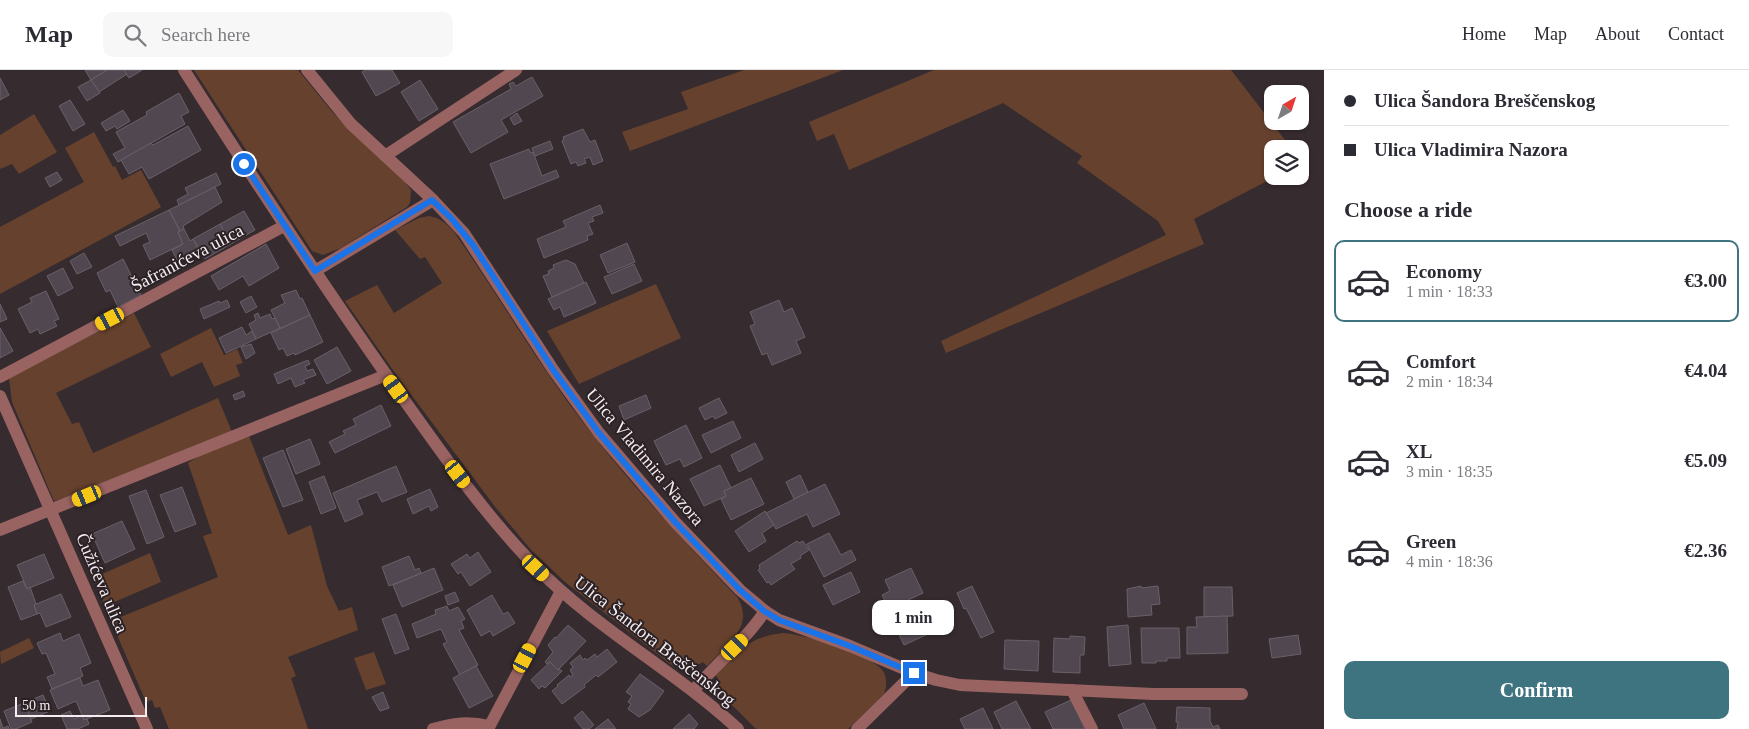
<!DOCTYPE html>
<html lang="en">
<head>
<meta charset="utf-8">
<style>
	:root { --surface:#fff; --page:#f7f7f7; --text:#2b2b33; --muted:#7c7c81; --line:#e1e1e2; --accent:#3e7380 }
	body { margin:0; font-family:Georgia,serif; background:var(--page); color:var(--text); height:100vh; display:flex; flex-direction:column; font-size:19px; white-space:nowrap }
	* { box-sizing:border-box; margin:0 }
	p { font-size:16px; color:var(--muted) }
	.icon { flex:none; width:28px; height:28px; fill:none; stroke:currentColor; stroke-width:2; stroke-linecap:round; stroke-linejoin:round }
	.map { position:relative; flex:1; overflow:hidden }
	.side { display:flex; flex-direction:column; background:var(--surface); width:425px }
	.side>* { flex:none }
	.hud { display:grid; align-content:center; height:110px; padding:0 20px; background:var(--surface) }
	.needle { width:32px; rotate:39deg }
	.fabs { position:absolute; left:1264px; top:15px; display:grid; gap:10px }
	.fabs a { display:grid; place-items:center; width:45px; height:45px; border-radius:10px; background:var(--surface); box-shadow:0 1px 4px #0004; font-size:25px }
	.scale { position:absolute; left:15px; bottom:12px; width:132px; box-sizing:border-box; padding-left:5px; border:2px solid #f5eef1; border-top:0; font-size:14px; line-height:18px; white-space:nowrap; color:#f5eef1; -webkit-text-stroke:4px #2c2226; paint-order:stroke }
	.end { position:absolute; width:22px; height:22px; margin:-11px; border:6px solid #1a73e8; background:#fff; box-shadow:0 0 0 2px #fff }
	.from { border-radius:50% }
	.bubble { position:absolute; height:35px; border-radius:10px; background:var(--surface); box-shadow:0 1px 4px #0004; font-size:16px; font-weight:700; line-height:35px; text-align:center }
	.car { position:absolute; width:15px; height:30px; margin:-15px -8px; border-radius:6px; box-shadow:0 0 4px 1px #0007; background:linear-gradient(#f5c518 24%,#345 0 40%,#f5c518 0 76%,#345 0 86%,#f5c518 0) }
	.hud b { display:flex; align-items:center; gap:18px; height:48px; font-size:19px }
	.hud b+b { border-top:1px solid var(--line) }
	.hud i { width:12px; height:12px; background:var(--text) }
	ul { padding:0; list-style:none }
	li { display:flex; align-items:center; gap:15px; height:82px; margin:0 10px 8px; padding:0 10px; border:2px solid transparent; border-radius:10px }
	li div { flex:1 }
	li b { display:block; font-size:19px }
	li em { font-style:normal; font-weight:700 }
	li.selected { border-color:var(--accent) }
	li>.icon { width:45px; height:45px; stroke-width:1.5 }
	h2 { padding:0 20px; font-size:22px; line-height:60px }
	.action { display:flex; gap:10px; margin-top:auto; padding:10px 20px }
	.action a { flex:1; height:58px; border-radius:10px; background:var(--accent); color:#fff; font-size:20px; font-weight:700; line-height:58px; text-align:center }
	header { display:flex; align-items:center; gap:30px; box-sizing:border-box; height:70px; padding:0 25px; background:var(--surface); border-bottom:1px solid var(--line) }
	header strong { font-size:24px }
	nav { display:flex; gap:28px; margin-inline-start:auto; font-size:18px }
	.search { width:350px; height:45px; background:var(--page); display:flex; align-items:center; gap:12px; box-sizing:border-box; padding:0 18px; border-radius:10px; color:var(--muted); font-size:19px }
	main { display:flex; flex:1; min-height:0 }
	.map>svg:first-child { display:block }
	.green { fill:#66422e }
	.building { fill:#504750; stroke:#696169 }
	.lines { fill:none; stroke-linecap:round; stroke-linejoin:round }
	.minor { stroke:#986361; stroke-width:12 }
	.route { stroke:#1a73e8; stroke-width:6 }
	.labels { text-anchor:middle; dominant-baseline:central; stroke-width:4; stroke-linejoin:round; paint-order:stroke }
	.street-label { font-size:18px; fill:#f5eef1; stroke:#2c2226 }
</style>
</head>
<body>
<header>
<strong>Map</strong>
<div class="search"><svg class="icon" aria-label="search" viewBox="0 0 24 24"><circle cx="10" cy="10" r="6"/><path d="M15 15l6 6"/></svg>Search here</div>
<nav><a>Home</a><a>Map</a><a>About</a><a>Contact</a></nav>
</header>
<main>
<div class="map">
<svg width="1324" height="659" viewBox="0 0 1324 659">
	<rect width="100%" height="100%" fill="#362b2f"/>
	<!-- green -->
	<g class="green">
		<polygon points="194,0 298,0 334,44 405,112 411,120 410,133 407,137 341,178 323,185 312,181"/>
		<polygon points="744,0 843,0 630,81 622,62 688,39 681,22"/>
		<polygon points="934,0 1231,0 1292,79 1272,79 1272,106 1277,106 1194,149 1204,174 946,283 941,271 1166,165 1158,151 1077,93 1082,86 1003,33 849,100 834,64 817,71 809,52"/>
		<polygon points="34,44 57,82 19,104 12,94 0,99 0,65"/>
		<polygon points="94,62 113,97 115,96 122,110 141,100 161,137 0,224 0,157 84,112 65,78"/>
		<path d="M429 146C440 148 446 153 454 162 494 219 529 279 570 335 620 403 679 466 737 527 756 556 726 576 707 596L703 592C693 598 688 599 678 593L673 596 565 512 532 481 496 438 395 303 345 231 377 215 394 243 442 213 425 187 420 189 395 160 419 148Z"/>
		<polygon points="656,214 681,268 579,314 547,261"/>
		<polygon points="134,243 151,277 56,323 72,354 79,352 93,383 218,328 232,362 61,429 54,431 12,332 9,308"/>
		<polygon points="211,258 224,285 237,279 243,293 236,295 240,306 214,317 202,292 171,307 160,284"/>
		<polygon points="249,366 288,465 311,455 327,516 339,541 352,537 358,560 288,587 296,606 291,608 308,659 169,659 160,637 155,638 152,630 146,632 111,551 218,507 203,466 212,463 188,393 207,381"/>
		<polygon points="150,483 161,512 105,536 93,508"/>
		<path d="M783 563C803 564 872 584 883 601 887 608 887 616 884 624L848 659H756L733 636 721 627 717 617 718 608 715 605C736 582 750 566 783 563Z"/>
		<polygon points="29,568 34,578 1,594 0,582"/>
		<polygon points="374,582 386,614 366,620 354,588"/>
	</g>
	<!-- building -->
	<g class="building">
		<polygon points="85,0 107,0 91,10"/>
		<polygon points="107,0 124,0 127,4 99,22 91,10"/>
		<polygon points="124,0 142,0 129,8"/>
		<polygon points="366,0 392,0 400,13 376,26 362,2"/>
		<polygon points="532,7 543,26 501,50 508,62 471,83 453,52 511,19 509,14 513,12 516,16"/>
		<polygon points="0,8 9,25 0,30"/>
		<polygon points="91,10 100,23 87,31 78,17"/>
		<polygon points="420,10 438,39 419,51 401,22"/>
		<polygon points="179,23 189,42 181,46 185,54 118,92 113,84 125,78 116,62 147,45 146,42"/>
		<polygon points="70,30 85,54 73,61 59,36"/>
		<polygon points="123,40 130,51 117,59 115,56 106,61 101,53"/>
		<polygon points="517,43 522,51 514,55 510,48"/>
		<polygon points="188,56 201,80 149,109 142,97 129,104 121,90 151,73 153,75"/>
		<polygon points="583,59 590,72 595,70 603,91 593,95 590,87 584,89 586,93 578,96 576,92 571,94 562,71 564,70 563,67"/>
		<polygon points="550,71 553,79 535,86 532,78"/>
		<polygon points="529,79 531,83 533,82 542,106 556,100 559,107 504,129 490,94"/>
		<polygon points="57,102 62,110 50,117 45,108"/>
		<polygon points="216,103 221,114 179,135 177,130 188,124 185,118"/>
		<polygon points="215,117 222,132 183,156 184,159 180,161 169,140"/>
		<polygon points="600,135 603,143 592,147 594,151 588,153 593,164 587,166 588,170 544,188 537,169 566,157 563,151"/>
		<polygon points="169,140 180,161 178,162 183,174 150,190 143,175 150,172 146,163 120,176 115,166"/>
		<polygon points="244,141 255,160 231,174 220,154"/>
		<polygon points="220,154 231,174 205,189 193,169"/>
		<polygon points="184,159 190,171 193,169 200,182 178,192 172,180 183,174 178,162"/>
		<polygon points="627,173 635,192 608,203 600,185"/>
		<polygon points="266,174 279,198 249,216 243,206 219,220 211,206"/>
		<polygon points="84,183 92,197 77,204 70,191"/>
		<polygon points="123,189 141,225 118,237 110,220 106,222 97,203"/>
		<polygon points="566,190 575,194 584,213 552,227 543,206 549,204 548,201 554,198 553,195"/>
		<polygon points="634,194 642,211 612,224 604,207"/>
		<polygon points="63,198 73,218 58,226 47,206"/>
		<polygon points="586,212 596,233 564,247 560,237 554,240 548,229"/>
		<polygon points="296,220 300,229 302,228 310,245 281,258 280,258 271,240 285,233 281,225"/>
		<polygon points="46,221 59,249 54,251 57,256 40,264 38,259 30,263 18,239 32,232 30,228"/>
		<polygon points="251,226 257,237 246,243 240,232"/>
		<polygon points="227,230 230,237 204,249 200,239 219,231 220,233"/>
		<polygon points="779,230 784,242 792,238 805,267 796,271 801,283 772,295 767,283 762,285 750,256 755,254 750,242"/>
		<polygon points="0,234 7,249 0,252"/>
		<polygon points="258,243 260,248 270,244 272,249 275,248 280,258 256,269 249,254 256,250 254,245"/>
		<polygon points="310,245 323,272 295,285 294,283 287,286 283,278 279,280 271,263"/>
		<polygon points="242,257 246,265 252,261 256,269 226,283 219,268"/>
		<polygon points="0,258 13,281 0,288"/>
		<polygon points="251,274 255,283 246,289 241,277"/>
		<polygon points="337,277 351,301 327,314 314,290"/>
		<polygon points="308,290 310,294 305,296 307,301 313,299 316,305 303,310 305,313 295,317 291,308 278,314 274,304"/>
		<polygon points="243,321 245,326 235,330 233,325"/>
		<polygon points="646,325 651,338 624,350 619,336"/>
		<polygon points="719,328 727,343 715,349 713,346 705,350 699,338"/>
		<polygon points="381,335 391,356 335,383 329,372 345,364 343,361 356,355 353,349"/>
		<polygon points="733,351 741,368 711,383 702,365"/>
		<polygon points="686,355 702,388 684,397 680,389 666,395 654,371"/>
		<polygon points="310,369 320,394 296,404 286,379"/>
		<polygon points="755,373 763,389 739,402 731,385"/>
		<polygon points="283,380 303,430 283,437 263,388"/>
		<polygon points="720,395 731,418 724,421 726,426 704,436 690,409"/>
		<polygon points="396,396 407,422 382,432 377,422 357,430 363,444 345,452 333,423"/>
		<polygon points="800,405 808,422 794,429 786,412"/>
		<polygon points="324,406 336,438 321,444 309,412"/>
		<polygon points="751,408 764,434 731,450 721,429 726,426 724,421"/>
		<polygon points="825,414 840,444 813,457 807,444 776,459 766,443"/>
		<polygon points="182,417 196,454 175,462 160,425"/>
		<polygon points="430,419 438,437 431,441 429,436 413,444 407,429"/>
		<polygon points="146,420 164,467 147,474 129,426"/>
		<polygon points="765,441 774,455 762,463 766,471 749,482 735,461"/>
		<polygon points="122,451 135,479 105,493 92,464"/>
		<polygon points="829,463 841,485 851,480 856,490 824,507 807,474"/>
		<polygon points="797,471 799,473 803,471 809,480 800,486 801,488 791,494 795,499 771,515 769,512 767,513 758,500 760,498 759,495"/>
		<polygon points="478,482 491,502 470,516 461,502 458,504 451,494 467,484 470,488"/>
		<polygon points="44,484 54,508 27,519 17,495"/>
		<polygon points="409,486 415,500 419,498 421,503 389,516 382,497"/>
		<polygon points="434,498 443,520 402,537 393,515"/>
		<polygon points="911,498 923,523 889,539 882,525 890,521 885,510"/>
		<polygon points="851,502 860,522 833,535 823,515"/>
		<polygon points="23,511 27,519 30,517 36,534 34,535 37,544 21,550 8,517"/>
		<polygon points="972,516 994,562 981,568 966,538 964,539 957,523"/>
		<polygon points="1141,516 1141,518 1158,516 1160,534 1151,535 1152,545 1128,547 1127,519"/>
		<polygon points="1204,517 1232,517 1233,546 1204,547"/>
		<polygon points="455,522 459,531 448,535 445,526"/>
		<polygon points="61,524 71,547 46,557 40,543 37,544 34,535"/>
		<polygon points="492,525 503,544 508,542 515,553 493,566 490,561 481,566 467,540"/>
		<polygon points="447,536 449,541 458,537 465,549 461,551 464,558 459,560 478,595 460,605 443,574 447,572 441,559 417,568 412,554 436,544 435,540"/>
		<polygon points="923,538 927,548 932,546 939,559 904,575 893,552"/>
		<polygon points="396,544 409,579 395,584 382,549"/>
		<polygon points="1227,546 1228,583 1187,584 1187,557 1197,557 1196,547"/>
		<polygon points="568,555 586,571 558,600 550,592 547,594 545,592 553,582 548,575 555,567 556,568"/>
		<polygon points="1128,555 1131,594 1109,596 1107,557"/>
		<polygon points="1141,558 1179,558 1180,588 1167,588 1167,591 1156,591 1156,593 1142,593"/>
		<polygon points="60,563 63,571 79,564 91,593 80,598 83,606 52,619 47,607 55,604 46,583 42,584 37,573"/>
		<polygon points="1298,565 1301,584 1272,588 1269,569"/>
		<polygon points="1070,566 1085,567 1084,585 1080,585 1080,603 1053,602 1054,568 1070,569"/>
		<polygon points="1005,570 1039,571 1038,601 1004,599"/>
		<polygon points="607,579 617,592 598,607 596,605 584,615 585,617 562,634 552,621 558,616 557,615 569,605 570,607 573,605 570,600 573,597 570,593 580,585 583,590 585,588 587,590 595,584 597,587"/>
		<polygon points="550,592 558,600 559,599 562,601 545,618 542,616 539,619 531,610"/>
		<polygon points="476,596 493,626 469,638 453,608"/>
		<polygon points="640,604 664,621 650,640 639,647 628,639 631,634 628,632 632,626 626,622"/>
		<polygon points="80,608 83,616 98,610 110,640 84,650 76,631 58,639 50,620"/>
		<polygon points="383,622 389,638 380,641 372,627"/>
		<polygon points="43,625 50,641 31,649 24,633"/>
		<polygon points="1071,630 1085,659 1053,659 1045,642"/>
		<polygon points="1016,631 1031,659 1002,659 994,642"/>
		<polygon points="24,633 32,652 16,659 11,659 4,641"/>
		<polygon points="1144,633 1156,659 1124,659 1118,645"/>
		<polygon points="1177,637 1210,638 1210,651 1213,657 1218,655 1220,659 1177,659 1178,652 1176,652"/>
		<polygon points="983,638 993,659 965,659 960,649"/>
		<polygon points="70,641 74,649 82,645 84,650 87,649 89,654 78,659 67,659 61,645"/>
		<polygon points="582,641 594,655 589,659 583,659 574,648"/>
		<polygon points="689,644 698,654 694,659 673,659"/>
		<polygon points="0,649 3,658 8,656 9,659 0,659"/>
		<polygon points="608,649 616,659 595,659"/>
	</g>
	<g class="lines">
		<!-- minor -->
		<g class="minor">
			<path d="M184 0C256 113 329 225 407 334 447 390 486 446 534 495 595 558 674 600 738 659"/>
			<polyline points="307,0 351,54 433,130 464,163 554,301 599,363 675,452 740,520 765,541 779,550 850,576 914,603 936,610 960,615 1153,624 1242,624"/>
			<polyline points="385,86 516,0"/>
			<polyline points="315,201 433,130"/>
			<polyline points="0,307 284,156"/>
			<polyline points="0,326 147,659"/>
			<polyline points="0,460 386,305"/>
			<polyline points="1072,620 1092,659"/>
			<path d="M693 621C716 594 745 571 765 541"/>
			<path d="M433 659C453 653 469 651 489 656"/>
			<polyline points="488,659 561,521"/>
			<polyline points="857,659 914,603"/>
		</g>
	</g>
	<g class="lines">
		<!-- route -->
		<polyline class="route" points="244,94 315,201 432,130 451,148 473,175 554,301 599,363 675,452 740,520 764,541 779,550 850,576 914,603"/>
	</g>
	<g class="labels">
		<!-- street labels -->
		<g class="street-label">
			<text transform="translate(187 188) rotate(-28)">Šafranićeva ulica</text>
			<text transform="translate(645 387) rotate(50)">Ulica Vladimira Nazora</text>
			<text transform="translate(102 513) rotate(67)">Čužićeva ulica</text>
			<text transform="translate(655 571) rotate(38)">Ulica Šandora Breščenskog</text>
		</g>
	</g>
</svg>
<div class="fabs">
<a><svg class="needle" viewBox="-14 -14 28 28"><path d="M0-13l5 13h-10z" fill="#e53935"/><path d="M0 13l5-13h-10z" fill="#7c7c81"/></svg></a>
<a><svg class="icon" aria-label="layers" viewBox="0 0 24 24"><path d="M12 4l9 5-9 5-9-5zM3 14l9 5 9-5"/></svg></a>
</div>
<div class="scale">50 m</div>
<i class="end from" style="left:244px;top:94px"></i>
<i class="end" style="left:914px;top:603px"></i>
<div class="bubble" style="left:872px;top:530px;width:82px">1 min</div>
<i class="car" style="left:110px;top:249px;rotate:243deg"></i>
<i class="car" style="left:396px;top:319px;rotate:324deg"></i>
<i class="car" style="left:458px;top:404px;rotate:143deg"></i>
<i class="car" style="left:87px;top:426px;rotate:248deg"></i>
<i class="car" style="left:536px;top:498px;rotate:133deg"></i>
<i class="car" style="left:735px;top:577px;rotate:46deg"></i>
<i class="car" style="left:525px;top:588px;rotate:28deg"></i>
</div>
<section class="side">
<div class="hud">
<b><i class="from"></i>Ulica Šandora Breščenskog</b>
<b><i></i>Ulica Vladimira Nazora</b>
</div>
<h2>Choose a ride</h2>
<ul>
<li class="selected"><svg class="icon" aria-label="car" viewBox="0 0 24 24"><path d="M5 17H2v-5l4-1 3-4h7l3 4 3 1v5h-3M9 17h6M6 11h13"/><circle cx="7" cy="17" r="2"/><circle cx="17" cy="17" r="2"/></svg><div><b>Economy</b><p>1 min · 18:33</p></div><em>€3.00</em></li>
<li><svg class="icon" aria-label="car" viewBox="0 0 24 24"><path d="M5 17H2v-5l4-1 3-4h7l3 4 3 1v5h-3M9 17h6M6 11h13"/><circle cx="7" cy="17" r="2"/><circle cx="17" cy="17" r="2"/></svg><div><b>Comfort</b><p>2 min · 18:34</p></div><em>€4.04</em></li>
<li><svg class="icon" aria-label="car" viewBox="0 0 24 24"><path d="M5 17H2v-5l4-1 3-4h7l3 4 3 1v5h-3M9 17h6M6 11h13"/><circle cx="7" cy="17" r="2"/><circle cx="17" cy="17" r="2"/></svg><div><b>XL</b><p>3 min · 18:35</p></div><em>€5.09</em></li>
<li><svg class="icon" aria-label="car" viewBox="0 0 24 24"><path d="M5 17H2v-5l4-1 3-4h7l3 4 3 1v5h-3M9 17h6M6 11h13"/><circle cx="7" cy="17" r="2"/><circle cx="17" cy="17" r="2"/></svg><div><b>Green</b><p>4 min · 18:36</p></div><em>€2.36</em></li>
</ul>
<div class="action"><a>Confirm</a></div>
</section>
</main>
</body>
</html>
